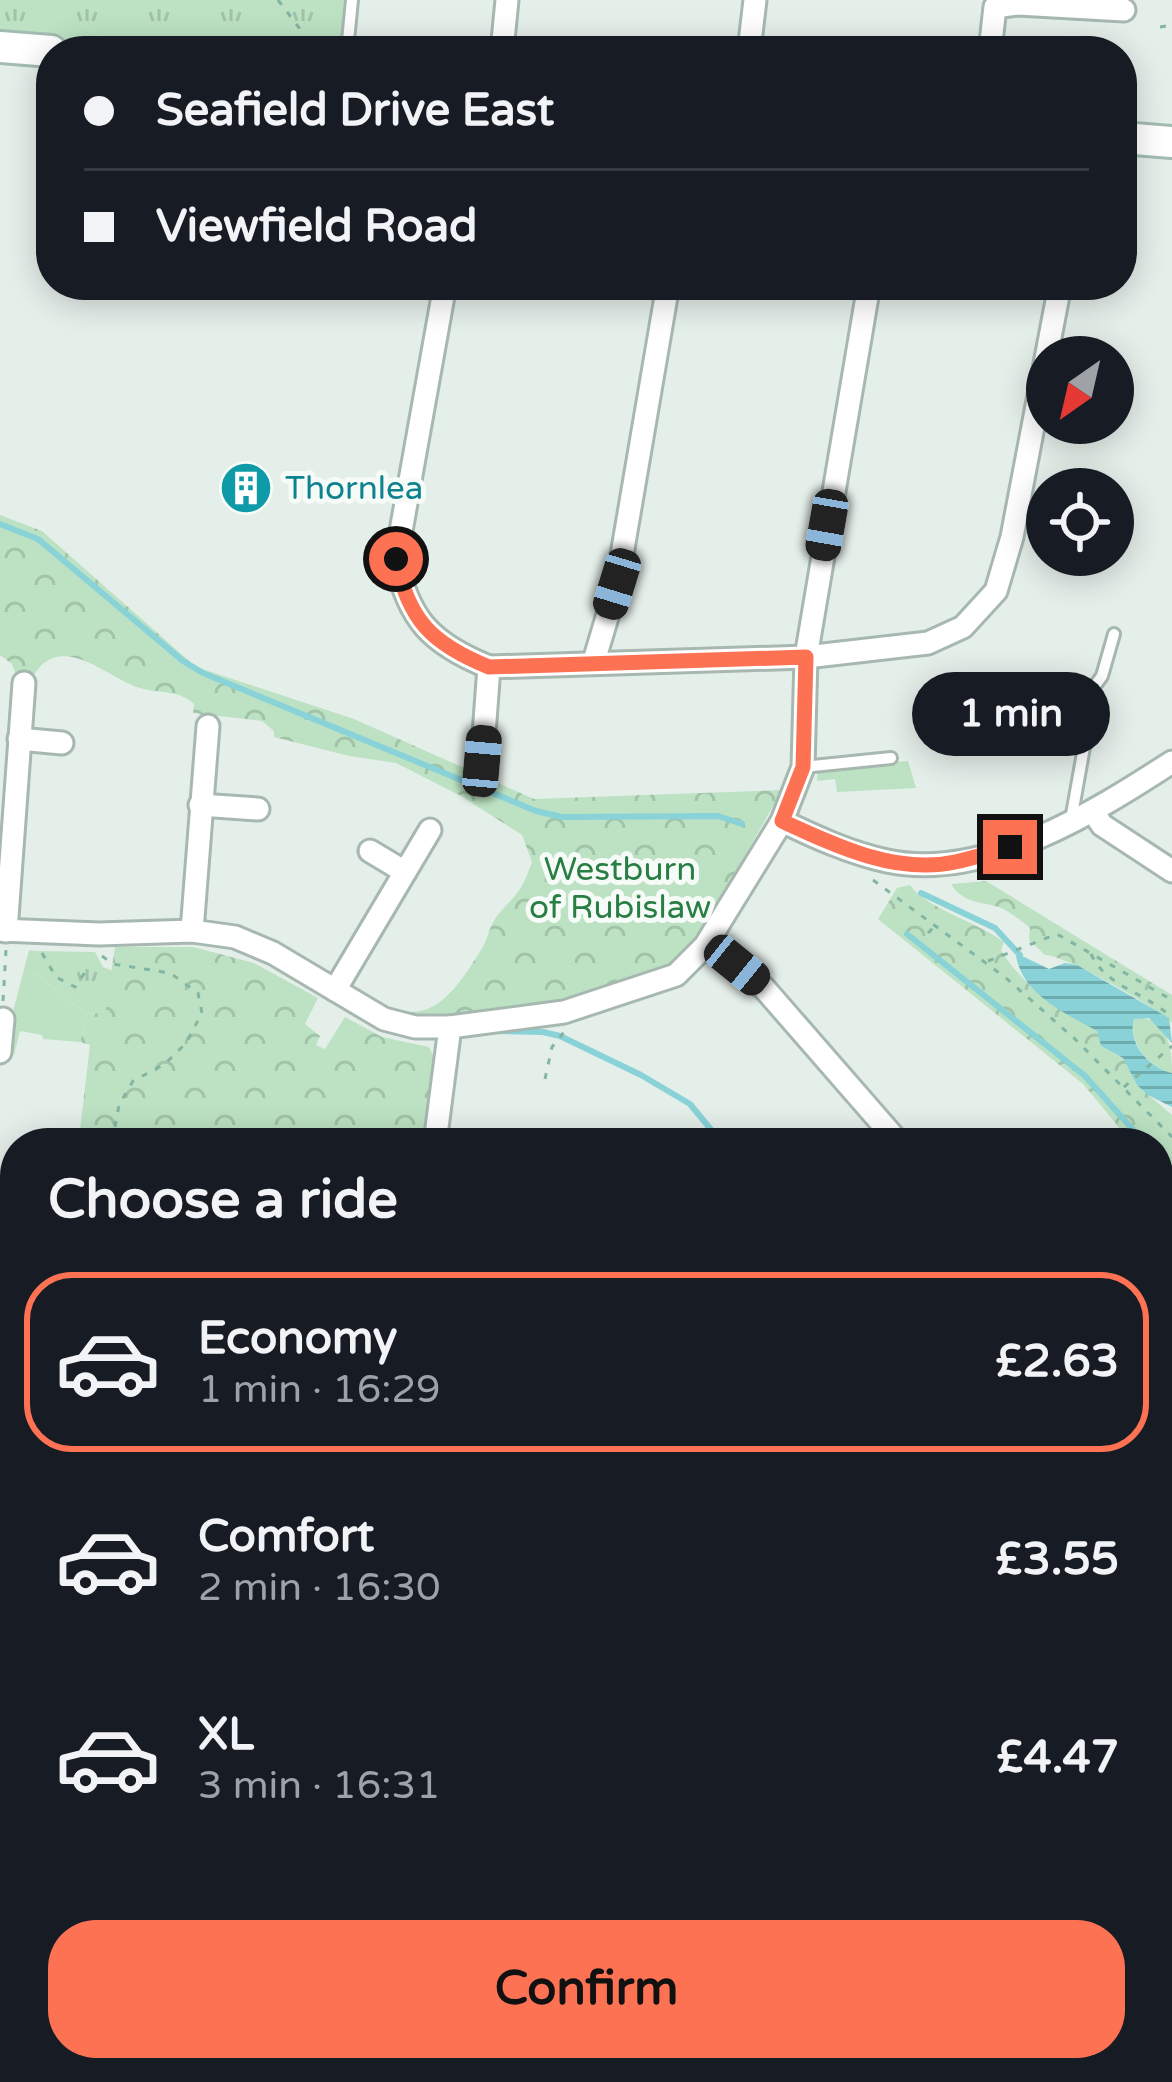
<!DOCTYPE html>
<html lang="en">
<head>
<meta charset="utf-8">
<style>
	:root { --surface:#171b24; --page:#20242c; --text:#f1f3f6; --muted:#9ea1a6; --line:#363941; --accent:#fe7254 }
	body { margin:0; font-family:"Varela Round",sans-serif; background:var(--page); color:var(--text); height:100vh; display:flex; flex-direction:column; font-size:45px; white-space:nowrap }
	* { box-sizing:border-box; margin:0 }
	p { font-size:39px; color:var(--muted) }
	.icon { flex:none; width:66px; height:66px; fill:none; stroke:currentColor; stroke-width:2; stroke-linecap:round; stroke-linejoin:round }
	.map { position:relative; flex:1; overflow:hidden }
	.drawer { position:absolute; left:0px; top:1128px; width:1173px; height:954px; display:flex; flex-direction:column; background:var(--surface); border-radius:48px 48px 0 0; box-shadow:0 6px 30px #0003 }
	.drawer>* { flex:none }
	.hud { position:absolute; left:36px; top:36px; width:1101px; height:264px; border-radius:48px; box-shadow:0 6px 30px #0003; display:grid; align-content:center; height:264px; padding:0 48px; background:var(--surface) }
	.needle { width:78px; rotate:214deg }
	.fabs { position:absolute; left:1026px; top:336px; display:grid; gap:24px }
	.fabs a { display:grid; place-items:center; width:108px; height:108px; border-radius:50%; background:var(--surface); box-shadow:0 6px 30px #0003; font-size:60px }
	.end { position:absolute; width:54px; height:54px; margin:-27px; border:15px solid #fe7254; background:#111; box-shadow:0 0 0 6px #111 }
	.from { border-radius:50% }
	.bubble { position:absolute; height:84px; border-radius:42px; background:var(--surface); box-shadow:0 6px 30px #0003; font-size:39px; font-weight:800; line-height:84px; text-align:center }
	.car { position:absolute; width:36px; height:72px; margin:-36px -18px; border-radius:15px; box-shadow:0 0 9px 3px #0007; background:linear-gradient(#222 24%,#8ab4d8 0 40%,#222 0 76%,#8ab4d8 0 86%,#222 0) }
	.hud b { display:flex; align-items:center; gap:42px; height:114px; font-size:45px }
	.hud b+b { border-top:3px solid var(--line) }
	.hud i { width:30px; height:30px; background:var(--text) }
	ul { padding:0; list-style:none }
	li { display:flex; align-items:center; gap:36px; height:180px; margin:0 24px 18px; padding:0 24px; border:6px solid transparent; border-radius:48px }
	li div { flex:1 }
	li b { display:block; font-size:45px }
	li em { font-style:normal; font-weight:800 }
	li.current { border-color:var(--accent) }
	li>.icon { width:108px; height:108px; stroke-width:1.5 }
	h2 { padding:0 48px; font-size:54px; line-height:144px }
	.action { display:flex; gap:24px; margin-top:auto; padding:24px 48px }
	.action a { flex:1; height:138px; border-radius:48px; background:var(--accent); color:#111; font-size:48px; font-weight:800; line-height:138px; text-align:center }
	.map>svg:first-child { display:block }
	.green { fill:#bce2c3 }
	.forest { fill:url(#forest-crowns) }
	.park { fill:url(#park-tufts) }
	.water { fill:url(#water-rules) }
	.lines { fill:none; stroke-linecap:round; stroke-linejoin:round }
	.stream { stroke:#88d2d8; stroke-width:6 }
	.lane-casing { stroke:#a7b8b1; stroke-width:16 }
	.street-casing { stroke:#a7b8b1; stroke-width:27 }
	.secondary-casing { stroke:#a2bcb1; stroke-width:36 }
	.primary-casing { stroke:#c1cac7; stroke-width:42 }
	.path { stroke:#82b5a2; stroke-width:3; stroke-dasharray:6 9; stroke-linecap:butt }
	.lane { stroke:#fff; stroke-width:10 }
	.street { stroke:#fff; stroke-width:21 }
	.secondary { stroke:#fff; stroke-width:30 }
	.primary { stroke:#65a892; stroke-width:36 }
	.route { stroke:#fe7254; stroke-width:15 }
	.labels { text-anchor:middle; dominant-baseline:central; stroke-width:10; stroke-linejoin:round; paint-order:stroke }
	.culture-label { font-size:33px; fill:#0d838f; stroke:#f6fbf8; text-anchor:start }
	.park-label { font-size:33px; fill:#287e43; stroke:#f6fbf8 }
</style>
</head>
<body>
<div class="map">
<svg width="1172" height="2082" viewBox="0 0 1172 2082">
	<defs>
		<pattern id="forest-crowns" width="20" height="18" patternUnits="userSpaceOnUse" patternTransform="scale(3)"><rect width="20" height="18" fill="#bce2c3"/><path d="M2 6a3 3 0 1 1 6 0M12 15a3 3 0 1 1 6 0" fill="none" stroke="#a1c3a8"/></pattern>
		<pattern id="park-tufts" width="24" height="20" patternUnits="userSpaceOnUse" patternTransform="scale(3)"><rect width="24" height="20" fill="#bce2c3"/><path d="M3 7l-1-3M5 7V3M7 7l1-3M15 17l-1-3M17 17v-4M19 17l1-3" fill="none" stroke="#a1c3a8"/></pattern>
		<pattern id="water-rules" width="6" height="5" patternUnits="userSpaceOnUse" patternTransform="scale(3)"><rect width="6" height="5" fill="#88d2d8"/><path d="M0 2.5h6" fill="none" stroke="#6facb0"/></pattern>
	</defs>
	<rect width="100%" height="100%" fill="#e5efea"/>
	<!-- green -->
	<g class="green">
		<polygon points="908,761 916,788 837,792 835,779 817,781 818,769"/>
		<polygon points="29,950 35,951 33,972 87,1014 80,1042 43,1039 42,1035 20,1031 14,1055 2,1054"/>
	</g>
	<!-- forest -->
	<g class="forest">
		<path d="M0 515 42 531 196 667 354 719 534 799 782 790 694 947 659 975 613 988 447 1023 389 1020 397 1009C436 1024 463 979 481 950 488 940 489 926 497 916 518 891 520 895 532 862L522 835 461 796 396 763 349 756 274 737V731L262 721 193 713 194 704C178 689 160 694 140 688 107 678 59 628 32 678L16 675 12 664 0 655Z"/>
		<path d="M986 881 1172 995V1023C1160 1009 1063 954 1045 955L1029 940 1030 928C1020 920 1007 909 995 906 978 902 961 901 951 884Z"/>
		<path d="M910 885C924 907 979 923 1004 942L1001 950C1023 988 1061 1008 1097 1031L1101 1046 1124 1059 1137 1085 1172 1115V1191L1158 1174V1143H1132L1083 1084 878 919 897 888Z"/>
		<polygon points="115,947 193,947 254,963 318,998 305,1024 320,1036 316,1045 325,1049 345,1017 382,1037 429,1047 439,1068 430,1143 98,1143 79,1138 90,1045 80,1042 87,1014 105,1012"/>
		<path d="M1141 1017C1169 1023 1172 1048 1172 1073 1149 1068 1128 1043 1134 1019Z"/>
		<polygon points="1172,1614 1172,1855 1158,1830 1158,1618"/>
	</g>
	<!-- park -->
	<g class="park">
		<polygon points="0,0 344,0 340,51 132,51 0,40"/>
		<polygon points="35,951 95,952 103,967 113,971 105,1013 87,1014 32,971"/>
	</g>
	<!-- water -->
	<g class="water">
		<path d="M1020 955 1049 969 1065 963 1077 965 1169 1018 1172 1043 1149 1018 1134 1019C1127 1043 1149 1068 1172 1073V1107L1148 1095 1137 1085 1123 1058 1101 1046 1097 1031C1065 1013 1023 995 1016 956Z"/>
		<polygon points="107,2067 761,2067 756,2082 123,2082"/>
	</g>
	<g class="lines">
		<!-- stream -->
		<g class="stream">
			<polyline points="0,524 38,539 183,661 203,673 536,811 562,817 718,816 742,824"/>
			<polyline points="921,893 995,928 1020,955"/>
			<polyline points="907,934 1085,1076 1145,1143"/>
			<polyline points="497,1031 543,1032 560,1036 641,1075 690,1104 722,1143"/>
			<polyline points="1158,1157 1172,1173"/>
		</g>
		<!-- lane casing -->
		<g class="lane-casing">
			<g id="lane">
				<polyline points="347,51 352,0"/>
				<polyline points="803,767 891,758"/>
				<polyline points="1071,820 1086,736 1083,702 1102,676 1114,634"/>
				<polyline points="0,1710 15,1713"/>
				<polyline points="15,1954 11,2000 15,2022"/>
				<polyline points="18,2067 25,2082"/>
				<polyline points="1114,2067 1123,2082"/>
			</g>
		</g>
		<!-- street casing -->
		<g class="street-casing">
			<g id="street">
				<polyline points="502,51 507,0"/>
				<polyline points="749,51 755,0"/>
				<polyline points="990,51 995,7 1018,4 1124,10"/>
				<path d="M445 285 396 559C408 620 432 644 489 667"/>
				<polyline points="594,661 617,584 668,285"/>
				<polyline points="19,739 62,743"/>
				<polyline points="482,761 489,667 806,657 928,643 963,627 996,591 1012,537 1060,285"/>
				<polyline points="200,805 258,809"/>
				<polyline points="1094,813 1102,825 1172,871"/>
				<polyline points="782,821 803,767 806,657 869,285"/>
				<polyline points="370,851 405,872"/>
				<polyline points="0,930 99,934 192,931 235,937 273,953 384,1019 415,1027 450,1027"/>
				<polyline points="6,931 24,683"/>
				<polyline points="192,931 208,726"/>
				<polyline points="705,946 764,988 899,1143"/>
				<polyline points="335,990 430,830"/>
				<polyline points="0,1052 3,1019"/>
				<path d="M435 1143 450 1027 564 1012 676 975 705 946 782 821C815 837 850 853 887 861 984 882 1095 812 1172 762"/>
				<polyline points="0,1289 15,1291"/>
				<polyline points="1158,1618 1172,1614"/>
				<polyline points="1158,1830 1172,1855"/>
				<polyline points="845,2082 858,2067"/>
			</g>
		</g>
		<!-- secondary casing -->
		<g class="secondary-casing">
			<g id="secondary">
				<polyline points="0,47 51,51"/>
				<polyline points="1122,138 1172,142"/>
			</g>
		</g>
		<!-- primary casing -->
		<g class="primary-casing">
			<g id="primary">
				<polyline points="0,1472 15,1476"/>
				<polyline points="929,2067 937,2082"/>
			</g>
		</g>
		<!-- path -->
		<g class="path">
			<polyline points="278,0 300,29"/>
			<polyline points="1160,27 1172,25"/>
			<polyline points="873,880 1006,978 1075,1039 1172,1137"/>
			<polyline points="928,933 934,927"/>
			<polyline points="42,953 56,977 75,987 86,971"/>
			<path d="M1091 954C1107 988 1146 992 1172 1018"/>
			<polyline points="102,956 113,964 170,973 198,993 202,1013 186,1043 165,1064 133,1081 119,1105 112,1143"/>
			<polyline points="988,961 1057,934 1172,1000"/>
			<polyline points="3,1001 6,950"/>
			<polyline points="545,1079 552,1047 564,1032"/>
			<polyline points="1124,1087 1172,1046"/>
			<polyline points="0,1190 15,1191"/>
			<polyline points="0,1820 15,1824"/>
			<polyline points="0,1902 15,1835"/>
		</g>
		<!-- lane -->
		<use href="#lane" class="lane"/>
		<!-- street -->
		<use href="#street" class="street"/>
		<!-- secondary -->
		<use href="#secondary" class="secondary"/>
		<!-- primary -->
		<use href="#primary" class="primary"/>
	</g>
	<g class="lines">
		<!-- route -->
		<path class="route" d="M396 559C408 620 432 644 489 667L806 657 803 767 782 821C834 845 896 875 955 862 974 858 992 852 1010 847"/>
	</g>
	<!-- icons -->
	<defs>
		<g id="building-disc" transform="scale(2.7)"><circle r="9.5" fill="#0f9aa8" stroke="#f6fbf8"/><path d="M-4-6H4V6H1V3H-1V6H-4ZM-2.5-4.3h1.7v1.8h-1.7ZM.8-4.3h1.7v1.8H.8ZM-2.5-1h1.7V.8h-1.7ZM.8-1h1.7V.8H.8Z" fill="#fff"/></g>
	</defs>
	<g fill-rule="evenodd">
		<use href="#building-disc" x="246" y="488"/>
	</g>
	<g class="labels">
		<!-- culture labels -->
		<g class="culture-label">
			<text x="285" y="488">Thornlea</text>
		</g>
		<!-- park labels -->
		<g class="park-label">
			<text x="620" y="869">Westburn<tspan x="620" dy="38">of Rubislaw</tspan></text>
		</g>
	</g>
</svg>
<div class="fabs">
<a><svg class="needle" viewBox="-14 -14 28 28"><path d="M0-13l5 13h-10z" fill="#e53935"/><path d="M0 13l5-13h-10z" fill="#9ea1a6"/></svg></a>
<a><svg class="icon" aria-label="locate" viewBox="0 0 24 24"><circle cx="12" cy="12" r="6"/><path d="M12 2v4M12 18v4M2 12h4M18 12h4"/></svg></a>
</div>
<i class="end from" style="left:396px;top:559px"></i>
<i class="end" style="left:1010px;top:847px"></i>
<div class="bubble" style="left:912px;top:672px;width:198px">1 min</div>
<i class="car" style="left:827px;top:525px;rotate:190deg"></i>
<i class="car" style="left:617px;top:584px;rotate:197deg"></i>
<i class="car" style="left:482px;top:761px;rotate:5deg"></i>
<i class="car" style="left:737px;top:965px;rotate:129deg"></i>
<div class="hud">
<b><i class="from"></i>Seafield Drive East</b>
<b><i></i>Viewfield Road</b>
</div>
<section class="drawer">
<h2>Choose a ride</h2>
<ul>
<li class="current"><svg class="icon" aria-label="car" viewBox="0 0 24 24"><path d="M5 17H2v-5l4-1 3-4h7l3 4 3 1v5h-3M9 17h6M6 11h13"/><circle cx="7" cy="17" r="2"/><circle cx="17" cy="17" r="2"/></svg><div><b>Economy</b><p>1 min · 16:29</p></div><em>£2.63</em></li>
<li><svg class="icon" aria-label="car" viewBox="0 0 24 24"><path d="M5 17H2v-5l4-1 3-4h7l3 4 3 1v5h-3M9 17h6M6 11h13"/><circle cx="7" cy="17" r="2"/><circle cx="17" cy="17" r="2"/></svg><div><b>Comfort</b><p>2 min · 16:30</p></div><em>£3.55</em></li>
<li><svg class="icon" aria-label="car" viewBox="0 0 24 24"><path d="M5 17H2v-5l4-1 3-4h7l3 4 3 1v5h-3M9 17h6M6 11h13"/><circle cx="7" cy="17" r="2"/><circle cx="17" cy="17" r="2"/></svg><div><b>XL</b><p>3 min · 16:31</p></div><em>£4.47</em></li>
</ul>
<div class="action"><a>Confirm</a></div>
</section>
</div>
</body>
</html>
